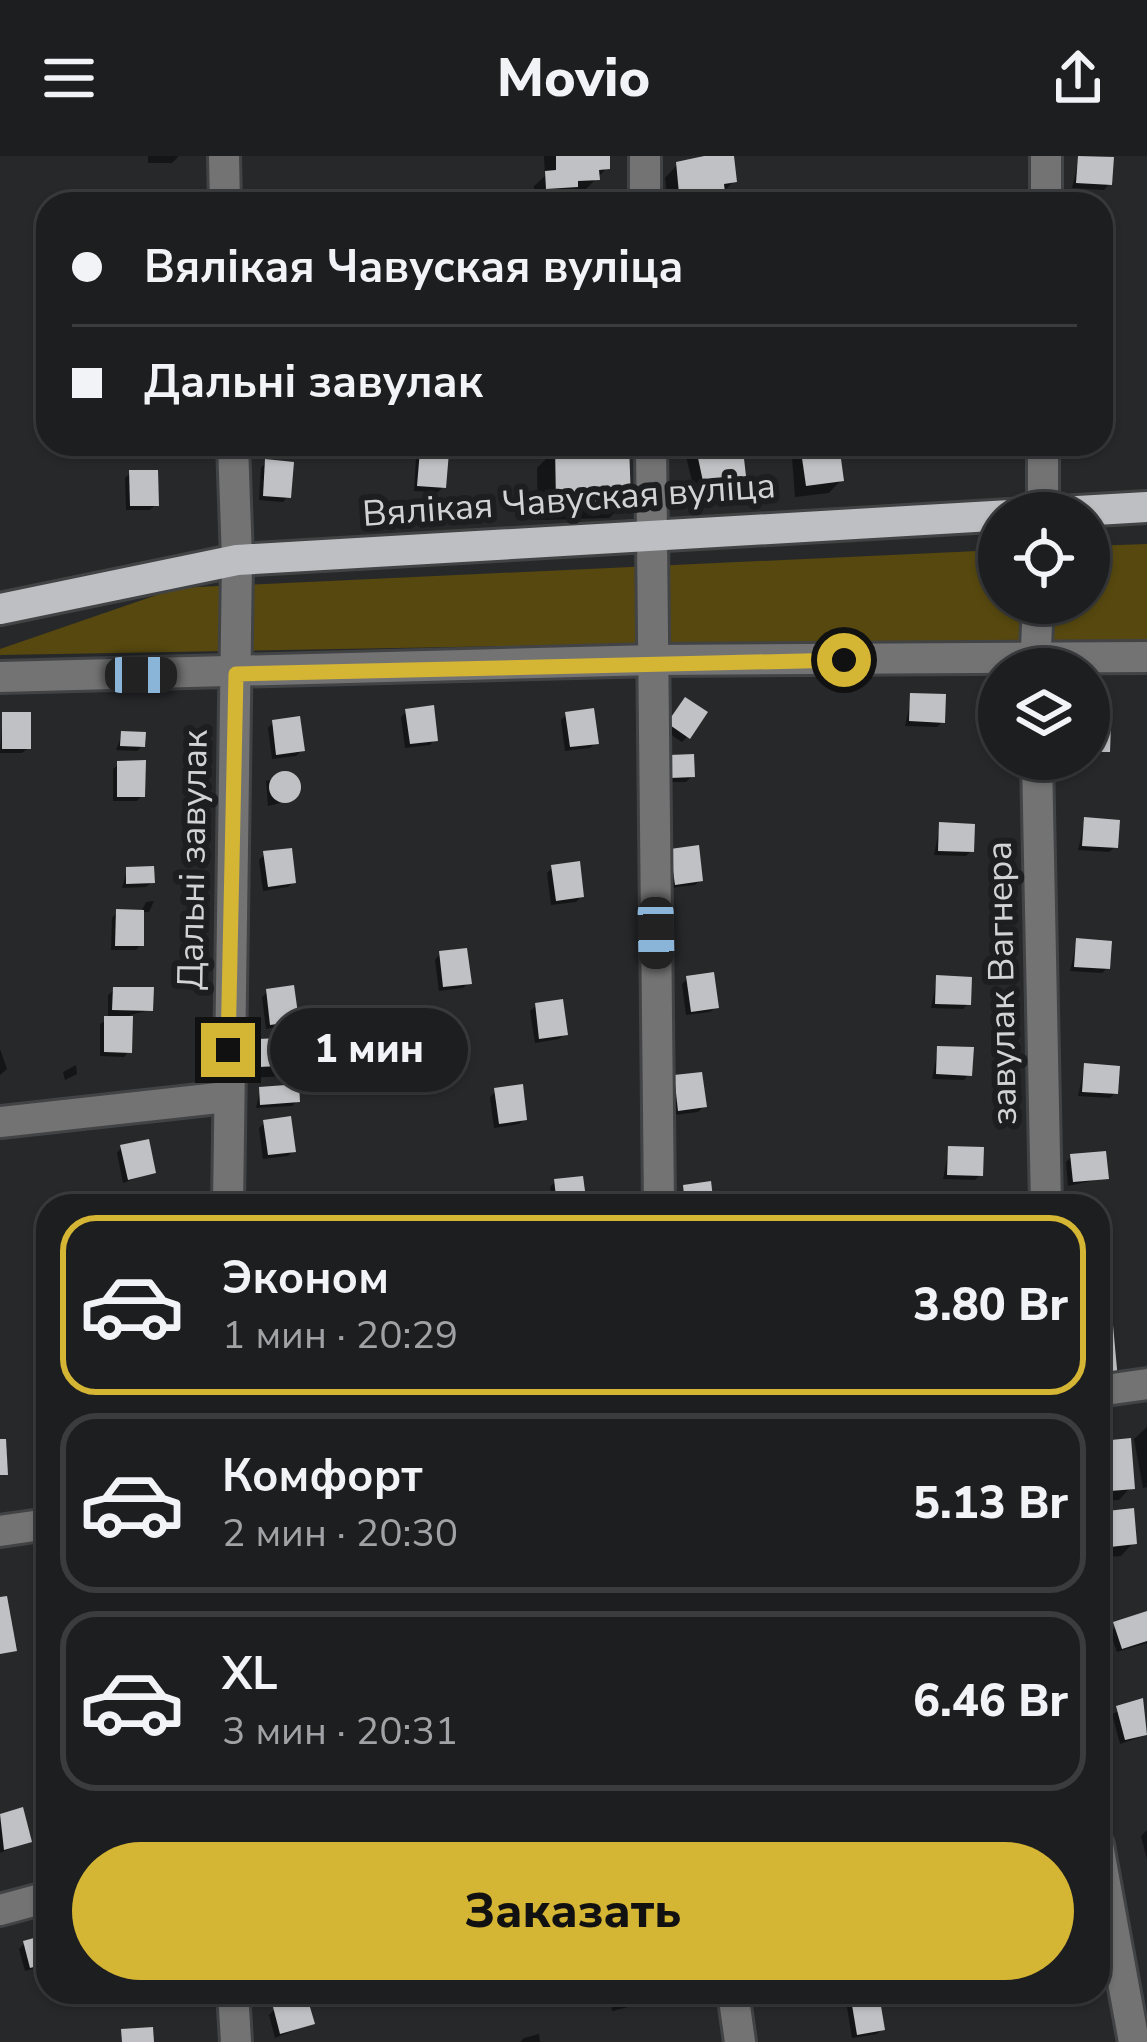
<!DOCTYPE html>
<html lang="ru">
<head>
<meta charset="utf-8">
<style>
	:root { --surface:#1d1e20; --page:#2a2b2d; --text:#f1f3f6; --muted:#a0a2a5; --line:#3b3c3e; --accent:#d5b534 }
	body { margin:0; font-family:"Nunito Sans",sans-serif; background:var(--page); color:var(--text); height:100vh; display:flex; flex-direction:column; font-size:45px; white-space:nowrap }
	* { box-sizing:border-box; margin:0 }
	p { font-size:39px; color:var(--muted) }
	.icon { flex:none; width:66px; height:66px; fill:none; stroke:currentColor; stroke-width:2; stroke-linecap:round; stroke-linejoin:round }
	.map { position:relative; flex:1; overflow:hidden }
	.side { position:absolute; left:36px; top:1038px; width:1074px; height:810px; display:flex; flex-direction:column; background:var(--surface); border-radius:36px; box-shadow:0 3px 9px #0004,0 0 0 3px var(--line) }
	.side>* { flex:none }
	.top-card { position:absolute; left:36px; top:36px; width:1077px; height:264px; border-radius:36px; box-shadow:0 3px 9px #0004,0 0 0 3px var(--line); display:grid; align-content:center; height:264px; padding:0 36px; background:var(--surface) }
	.tools { position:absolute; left:978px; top:336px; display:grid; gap:24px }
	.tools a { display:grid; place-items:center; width:132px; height:132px; border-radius:50%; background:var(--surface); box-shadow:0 3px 9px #0004,0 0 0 3px var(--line); font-size:60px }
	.end { position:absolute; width:54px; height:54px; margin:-27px; border:15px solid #d5b534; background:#111; box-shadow:0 0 0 6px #111 }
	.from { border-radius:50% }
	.bubble { position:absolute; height:84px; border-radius:42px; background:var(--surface); box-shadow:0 3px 9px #0004,0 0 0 3px var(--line); font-size:39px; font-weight:800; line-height:84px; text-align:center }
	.car { position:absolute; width:36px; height:72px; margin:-36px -18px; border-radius:15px; box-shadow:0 0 9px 3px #0007; background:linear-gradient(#222 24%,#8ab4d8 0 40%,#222 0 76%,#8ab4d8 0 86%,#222 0) }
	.top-card b { display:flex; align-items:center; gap:42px; height:114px; font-size:45px }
	.top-card b+b { border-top:3px solid var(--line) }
	.top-card i { width:30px; height:30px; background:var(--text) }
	ul { padding:21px 0 0; list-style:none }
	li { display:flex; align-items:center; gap:36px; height:180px; margin:0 24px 18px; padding:0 12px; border:6px solid var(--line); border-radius:36px }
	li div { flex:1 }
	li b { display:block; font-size:45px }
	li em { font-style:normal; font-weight:800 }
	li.current { border-color:var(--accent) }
	li>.icon { width:108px; height:108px; stroke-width:1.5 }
	.primary-button { display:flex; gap:24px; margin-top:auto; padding:24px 36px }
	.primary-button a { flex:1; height:138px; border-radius:72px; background:var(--accent); color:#111; font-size:48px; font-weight:800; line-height:138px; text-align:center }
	header { display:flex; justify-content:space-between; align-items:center; height:156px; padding:0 36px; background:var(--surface); font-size:54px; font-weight:800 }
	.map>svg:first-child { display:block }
	.green { fill:#56480f }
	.shadow { fill:#0007 }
	.building { fill:#c0c1c4 }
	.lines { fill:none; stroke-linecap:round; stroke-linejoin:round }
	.minor-casing { stroke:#424345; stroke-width:36 }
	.major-casing { stroke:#424345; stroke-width:36 }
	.minor { stroke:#737374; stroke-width:30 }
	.major { stroke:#bebfc2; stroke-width:30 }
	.route { stroke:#d5b534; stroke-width:15 }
	.labels { text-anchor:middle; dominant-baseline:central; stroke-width:12; stroke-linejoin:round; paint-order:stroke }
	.street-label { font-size:36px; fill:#d2d3d4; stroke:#1d1e20 }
</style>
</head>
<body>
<header><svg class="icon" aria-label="menu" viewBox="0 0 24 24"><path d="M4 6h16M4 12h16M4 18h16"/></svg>Movio<svg class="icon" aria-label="share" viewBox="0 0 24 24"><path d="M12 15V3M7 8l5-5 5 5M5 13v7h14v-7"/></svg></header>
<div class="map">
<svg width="1147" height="1886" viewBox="0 0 1147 1886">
	<rect width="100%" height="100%" fill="#27282a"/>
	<!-- green -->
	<polygon class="green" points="1147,388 1147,490 746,486 0,499 0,493 177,432 999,394 999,447 1089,447 1089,390"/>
	<!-- shadow -->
	<g class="shadow">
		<polygon points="148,0 178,0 178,1 172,7 148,7"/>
		<polygon points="544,0 607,0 607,12 584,35 535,44 534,30 545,20"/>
		<polygon points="702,0 731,0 734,25 722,37 723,44 668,48 665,22 677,9 695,8"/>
		<polygon points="1079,2 1109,28 1104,34 1072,32"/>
		<polygon points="603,288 626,288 628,343 609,362 538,364 537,312 556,293"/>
		<polygon points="683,288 747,288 740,299 743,319 730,331 711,334 712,342 699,354"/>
		<polygon points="791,288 836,288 841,324 829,337 795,341"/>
		<polygon points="936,288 974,288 975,293 937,302"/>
		<polygon points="421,297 443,331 438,336 414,335 416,302"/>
		<polygon points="266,307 288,340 283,346 259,344 261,312"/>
		<polygon points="131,317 156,348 150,354 126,354 125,322"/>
		<polygon points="912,540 942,566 937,571 905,570"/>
		<polygon points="680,550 687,581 682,586 664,574"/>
		<polygon points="406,556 435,583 430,589 405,592 401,561"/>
		<polygon points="567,558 595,587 590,592 565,595 561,564"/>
		<polygon points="3,559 28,592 22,597 0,597"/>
		<polygon points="273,566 302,594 296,600 272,603 268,572"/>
		<polygon points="122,578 142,590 137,595 116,594"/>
		<polygon points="670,602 692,620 686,626 665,626"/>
		<polygon points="119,608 142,639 137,645 113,645 113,613"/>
		<polygon points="294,618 296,643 268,650 266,625"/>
		<polygon points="1085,664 1115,691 1109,696 1078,694"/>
		<polygon points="940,669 971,695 966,700 934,699"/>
		<polygon points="672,696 700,724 695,729 670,732 666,701"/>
		<polygon points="265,698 293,726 288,731 263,735 259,704"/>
		<polygon points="552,712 581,740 576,746 551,749 547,717"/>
		<polygon points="127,714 152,726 146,731 122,732"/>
		<polygon points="154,745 149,756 141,756 141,788 136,794 111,794 112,762 117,756 141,756 146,746"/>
		<polygon points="1077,785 1107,812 1102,817 1070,815"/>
		<polygon points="440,798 469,826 463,832 439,835 435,804"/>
		<polygon points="937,822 968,848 963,853 931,852"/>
		<polygon points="687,823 716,851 710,856 686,859 682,828"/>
		<polygon points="114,834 150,854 130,859 129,895 124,901 100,900 100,868 108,863 108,839"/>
		<polygon points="267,836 296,864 290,869 266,873 262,841"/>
		<polygon points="536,850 564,878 559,883 535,887 530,855"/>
		<polygon points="259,886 297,908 285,920 248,922 247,898"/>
		<polygon points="0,893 7,913 0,919"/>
		<polygon points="938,893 969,918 964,924 932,923"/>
		<polygon points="76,909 77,918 65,924 63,916"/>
		<polygon points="1085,910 1115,937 1110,942 1078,940"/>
		<polygon points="675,922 704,950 698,956 674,959 670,927"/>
		<polygon points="260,934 297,945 292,950 256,952"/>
		<polygon points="496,935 524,963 519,968 494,972 490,941"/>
		<polygon points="264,967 293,995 288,1000 263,1003 259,972"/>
		<polygon points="122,991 153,1016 123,1027 117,997"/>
		<polygon points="949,993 980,1019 975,1024 943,1023"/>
		<polygon points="1071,1001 1105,1022 1068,1030 1066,1006"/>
		<polygon points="555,1026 584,1050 552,1050 550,1031"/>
		<polygon points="684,1032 711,1050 680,1050"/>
		<polygon points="1147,1271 1147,1331 1143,1332 1134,1283"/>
		<polygon points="1112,1286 1131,1331 1119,1344 1098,1345 1100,1299"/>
		<polygon points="1099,1358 1133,1387 1121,1400 1098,1402"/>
		<polygon points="1147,1462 1147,1487 1117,1496 1109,1474"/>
		<polygon points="1141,1546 1147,1579 1120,1588 1112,1558"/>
		<polygon points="21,1655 29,1685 0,1697 0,1661"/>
		<polygon points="1146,1675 1147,1675 1147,1703 1141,1680"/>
		<polygon points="24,1788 44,1806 39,1811 25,1815 19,1793"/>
		<polygon points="610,1836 648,1836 649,1846 612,1855"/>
		<polygon points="853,1846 882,1873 877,1878 852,1882 847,1851"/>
		<polygon points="274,1854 312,1867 275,1882 269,1859"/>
		<polygon points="539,1878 540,1886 520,1886 524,1882"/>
	</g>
	<!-- building -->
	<g class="building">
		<polygon points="556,0 610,0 610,13 599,14 600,24 578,25 578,31 546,33 545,15 556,14"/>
		<polygon points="704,0 734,0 737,26 724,28 726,45 680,48 676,6"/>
		<polygon points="1078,0 1114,1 1112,29 1076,27"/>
		<polygon points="1101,125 1112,126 1111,155 1101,154"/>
		<polygon points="629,288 631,345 556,347 555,290"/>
		<polygon points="695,288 750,288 751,293 743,294 746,320 713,324 715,343 707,344"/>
		<polygon points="800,288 839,288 844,325 806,330"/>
		<polygon points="941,288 977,288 978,294 942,298"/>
		<polygon points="420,294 449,296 446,332 417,330"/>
		<polygon points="265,303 294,306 291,342 263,340"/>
		<polygon points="129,314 158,314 159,350 130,350"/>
		<polygon points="910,537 946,538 945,567 909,565"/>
		<polygon points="685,541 708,556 690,583 667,567"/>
		<polygon points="434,549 438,585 410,588 405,553"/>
		<polygon points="594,552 599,588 570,591 565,556"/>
		<rect x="2" y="556" width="29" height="37"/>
		<polygon points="300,560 305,595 276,599 272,564"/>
		<polygon points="1089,567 1111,568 1110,596 1089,596"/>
		<polygon points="121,575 146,576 145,591 120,590"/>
		<polygon points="694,598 695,621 670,622 669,599"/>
		<polygon points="146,604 145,641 117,641 117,605"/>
		<circle cx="285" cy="631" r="16"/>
		<polygon points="1084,661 1120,664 1118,692 1082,690"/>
		<polygon points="939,666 975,668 974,696 938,695"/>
		<polygon points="699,689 703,725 675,729 670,693"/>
		<polygon points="292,692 296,727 268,731 263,695"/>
		<polygon points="580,705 584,741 556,745 551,709"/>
		<polygon points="154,710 155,727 126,728 126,711"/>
		<polygon points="116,753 144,754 144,790 115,790"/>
		<polygon points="1076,782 1112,785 1110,813 1074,811"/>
		<polygon points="467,792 472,828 443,831 439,795"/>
		<polygon points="714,816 719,852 691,856 686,820"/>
		<polygon points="936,819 972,821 971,849 935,848"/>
		<polygon points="294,829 299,865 270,869 266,833"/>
		<polygon points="113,831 154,831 153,855 112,854"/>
		<polygon points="563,843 568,879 539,883 535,847"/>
		<polygon points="104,860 133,860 132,897 104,896"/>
		<polygon points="299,881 300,909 259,911 258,883"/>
		<polygon points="937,890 974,891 972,920 936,918"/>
		<polygon points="1084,907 1120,910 1118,938 1082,936"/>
		<polygon points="702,916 707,951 678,955 674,919"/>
		<polygon points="299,928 300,946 260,949 259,931"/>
		<polygon points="523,928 527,964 499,968 494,932"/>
		<polygon points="291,960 296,996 268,999 263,964"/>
		<polygon points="149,983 156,1017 128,1024 120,989"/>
		<polygon points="948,990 984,991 983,1020 947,1019"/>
		<polygon points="1106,995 1109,1023 1073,1026 1070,998"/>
		<polygon points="583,1020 587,1050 557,1050 554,1023"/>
		<polygon points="711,1025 714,1050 685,1050 683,1029"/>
		<polygon points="1112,1158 1118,1224 1098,1225 1098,1159"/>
		<polygon points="1131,1282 1135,1333 1098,1336 1098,1306 1113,1305 1111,1284"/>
		<polygon points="0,1283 6,1283 8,1319 0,1319"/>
		<polygon points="1134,1352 1137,1388 1101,1392 1098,1356"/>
		<polygon points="7,1440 17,1495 0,1498 0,1441"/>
		<polygon points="1147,1455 1147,1485 1122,1493 1113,1466"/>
		<polygon points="1143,1542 1147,1579 1125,1584 1116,1550"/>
		<polygon points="23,1651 32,1686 4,1694 0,1658"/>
		<polygon points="41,1780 48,1807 30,1812 23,1785"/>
		<polygon points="615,1836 651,1836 653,1848 616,1851"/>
		<polygon points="879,1838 885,1874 857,1879 851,1843"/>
		<polygon points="307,1841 315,1868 280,1878 273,1851"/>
		<polygon points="153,1871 154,1886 122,1886 121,1873"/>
	</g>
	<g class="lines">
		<!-- minor casing -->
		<g class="minor-casing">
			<g id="minor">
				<polyline points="224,0 225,48"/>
				<polyline points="645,0 645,48"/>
				<polyline points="1046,48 1046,0"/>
				<polyline points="651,288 659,1050"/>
				<polyline points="1043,357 1043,288"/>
				<polyline points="1035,513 1038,447"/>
				<polyline points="0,521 654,504 1147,501"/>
				<polyline points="1037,603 1046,1050"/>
				<polyline points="0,966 227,941"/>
				<polyline points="228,1050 237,404 233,288"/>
				<polyline points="1098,1235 1147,1228"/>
				<polyline points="0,1375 48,1368"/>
				<polyline points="1098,1689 1134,1886"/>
				<polyline points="0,1754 48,1741"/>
				<polyline points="233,1836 236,1886"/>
				<polyline points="733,1836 740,1886"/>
			</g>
		</g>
		<!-- major casing -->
		<g class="major-casing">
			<polyline id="major" points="0,453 237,404 1147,351"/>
		</g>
		<!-- minor -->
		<use href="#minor" class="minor"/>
		<!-- major -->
		<use href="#major" class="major"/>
	</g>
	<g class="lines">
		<!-- route -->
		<polyline class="route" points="228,894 236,518 844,504"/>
	</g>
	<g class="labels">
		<!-- street labels -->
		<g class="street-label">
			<text transform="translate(569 344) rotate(-4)">Вялікая Чавуская вуліца</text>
			<text transform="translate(193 704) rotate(-89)">Дальні завулак</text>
			<text transform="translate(1002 827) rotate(-91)">завулак Вагнера</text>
		</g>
	</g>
</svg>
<div class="tools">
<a><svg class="icon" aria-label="locate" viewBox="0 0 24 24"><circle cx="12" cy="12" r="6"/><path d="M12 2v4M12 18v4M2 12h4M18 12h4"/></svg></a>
<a><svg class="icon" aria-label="layers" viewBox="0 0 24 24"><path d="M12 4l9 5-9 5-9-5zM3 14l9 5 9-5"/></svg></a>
</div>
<i class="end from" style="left:844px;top:504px"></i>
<i class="end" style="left:228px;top:894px"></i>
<div class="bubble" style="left:270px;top:852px;width:198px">1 мин</div>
<i class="car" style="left:141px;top:519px;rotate:90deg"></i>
<i class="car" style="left:656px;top:777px;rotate:179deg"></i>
<div class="top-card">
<b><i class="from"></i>Вялікая Чавуская вуліца</b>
<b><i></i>Дальні завулак</b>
</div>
<section class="side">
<ul>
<li class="current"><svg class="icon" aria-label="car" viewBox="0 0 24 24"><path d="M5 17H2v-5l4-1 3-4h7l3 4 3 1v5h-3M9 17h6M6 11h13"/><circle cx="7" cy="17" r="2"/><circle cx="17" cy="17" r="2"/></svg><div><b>Эконом</b><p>1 мин · 20:29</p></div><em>3.80 Br</em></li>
<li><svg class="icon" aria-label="car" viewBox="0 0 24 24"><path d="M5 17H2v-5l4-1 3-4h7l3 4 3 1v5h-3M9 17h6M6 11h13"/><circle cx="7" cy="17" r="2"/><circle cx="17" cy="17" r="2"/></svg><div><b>Комфорт</b><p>2 мин · 20:30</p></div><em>5.13 Br</em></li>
<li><svg class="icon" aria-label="car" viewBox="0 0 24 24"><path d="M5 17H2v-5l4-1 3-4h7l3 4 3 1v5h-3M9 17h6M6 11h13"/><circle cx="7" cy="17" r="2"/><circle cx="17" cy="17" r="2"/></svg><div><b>XL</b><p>3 мин · 20:31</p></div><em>6.46 Br</em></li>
</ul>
<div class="primary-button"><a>Заказать</a></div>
</section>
</div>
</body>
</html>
